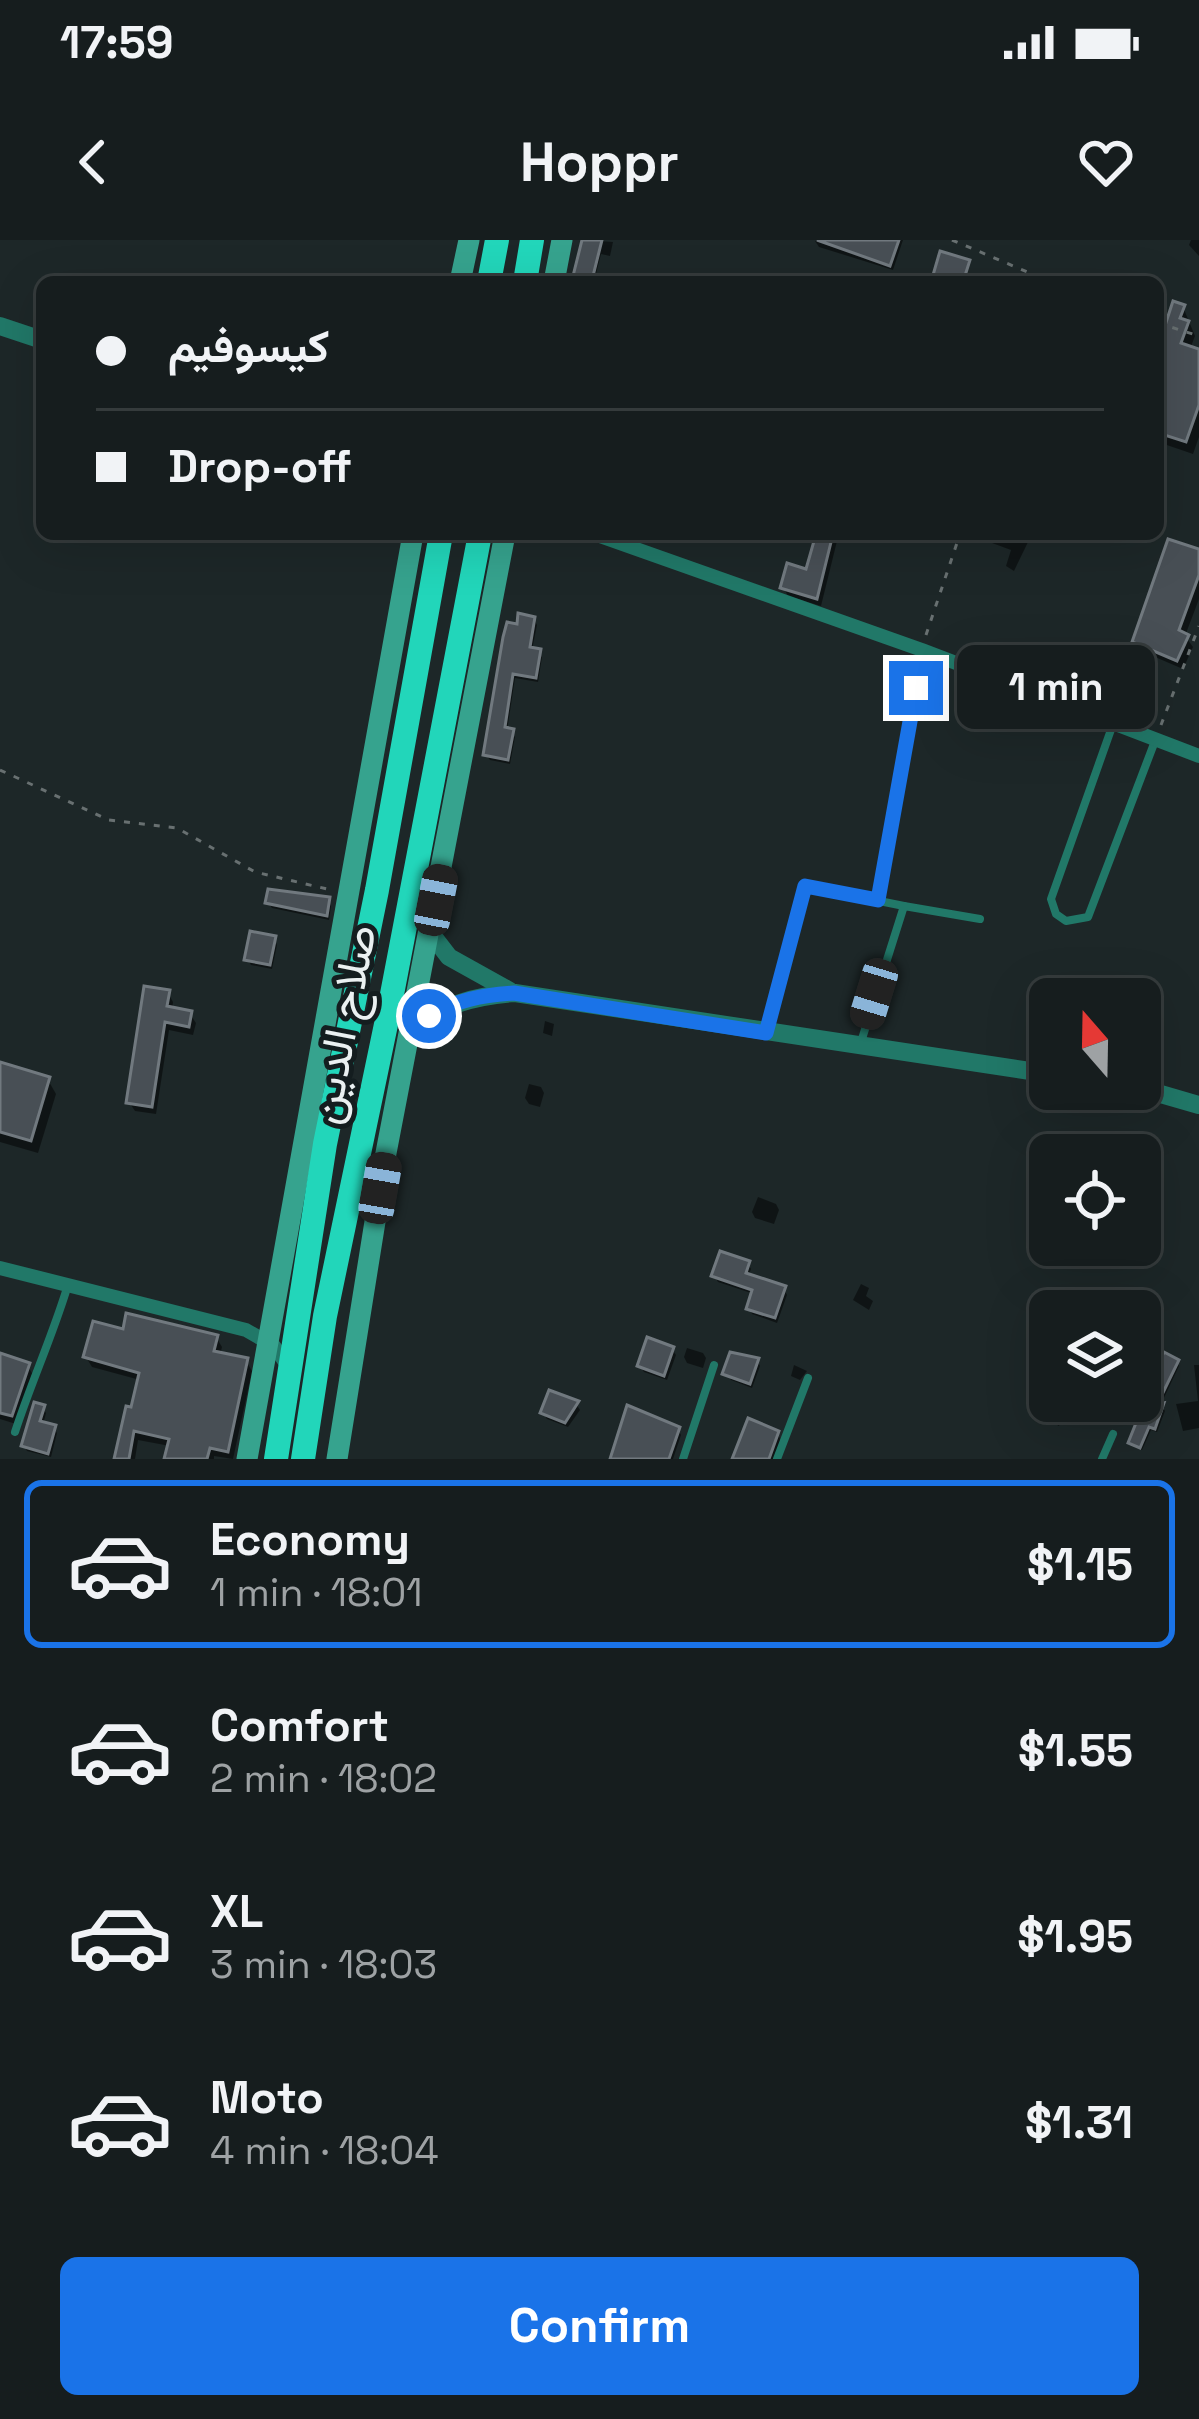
<!DOCTYPE html>
<html lang="en">
<head>
<meta charset="utf-8">
<style>
	:root { --surface:#161d1e; --page:#232a2b; --text:#f1f3f6; --muted:#9ea2a4; --line:#353b3c; --accent:#1a73e8 }
	body { margin:0; font-family:"Space Grotesk",Vazirmatn,sans-serif; background:var(--page); color:var(--text); height:100vh; display:flex; flex-direction:column; font-size:45px; white-space:nowrap }
	* { box-sizing:border-box; margin:0 }
	p { font-size:39px; color:var(--muted) }
	.icon { flex:none; width:66px; height:66px; fill:none; stroke:currentColor; stroke-width:2; stroke-linecap:round; stroke-linejoin:round }
	.map { position:relative; height:1219px; overflow:hidden }
	.panel { display:flex; flex-direction:column; background:var(--surface); flex:1 }
	.panel>* { flex:none }
	.top-card { position:absolute; left:36px; top:36px; width:1128px; height:264px; border-radius:18px; box-shadow:0 12px 48px #0002,0 0 0 3px var(--line); display:grid; align-content:center; height:264px; padding:0 60px; background:var(--surface) }
	.needle { width:78px; rotate:340deg }
	.fabs { position:absolute; left:1029px; top:738px; display:grid; gap:24px }
	.fabs a { display:grid; place-items:center; width:132px; height:132px; border-radius:18px; background:var(--surface); box-shadow:0 12px 48px #0002,0 0 0 3px var(--line); font-size:60px }
	.end { position:absolute; width:54px; height:54px; margin:-27px; border:15px solid #1a73e8; background:#fff; box-shadow:0 0 0 6px #fff }
	.from { border-radius:50% }
	.bubble { position:absolute; height:84px; border-radius:18px; background:var(--surface); box-shadow:0 12px 48px #0002,0 0 0 3px var(--line); font-size:39px; font-weight:700; line-height:84px; text-align:center }
	.car { position:absolute; width:36px; height:72px; margin:-36px -18px; border-radius:15px; box-shadow:0 0 9px 3px #0007; background:linear-gradient(#222 24%,#8ab4d8 0 40%,#222 0 76%,#8ab4d8 0 86%,#222 0) }
	.top-card b { display:flex; align-items:center; gap:42px; height:114px; font-size:45px }
	.top-card b+b { border-top:3px solid var(--line) }
	.top-card i { width:30px; height:30px; background:var(--text) }
	ul { padding:21px 0 0; list-style:none }
	li { display:flex; align-items:center; gap:36px; height:168px; margin:0 24px 18px; padding:0 36px; border:6px solid transparent; border-radius:18px }
	li div { flex:1 }
	li b { display:block; font-size:45px }
	li em { font-style:normal; font-weight:700 }
	li.current { border-color:var(--accent) }
	li>.icon { width:108px; height:108px; stroke-width:1.5 }
	.primary-button { display:flex; gap:24px; margin-top:auto; padding:24px 60px }
	.primary-button a { flex:1; height:138px; border-radius:18px; background:var(--accent); color:#fff; font-size:48px; font-weight:700; line-height:138px; text-align:center }
	.status { display:flex; justify-content:space-between; align-items:center; height:84px; padding:0 60px; background:var(--surface); direction:ltr }
	.status svg { height:33px; fill:currentColor }
	header { display:flex; justify-content:space-between; align-items:center; height:156px; padding:0 60px; background:var(--surface); font-size:54px; font-weight:700 }
	.map>svg:first-child { display:block }
	.shadow { fill:#0007 }
	.building { fill:#484f55; stroke:#71797f; stroke-width:3 }
	.lines { fill:none; stroke-linecap:round; stroke-linejoin:round }
	.path { stroke:#687071; stroke-width:3; stroke-dasharray:6 9; stroke-linecap:butt }
	.service { stroke:#217868; stroke-width:8 }
	.minor { stroke:#217868; stroke-width:14 }
	.tertiary { stroke:#217868; stroke-width:18 }
	.secondary { stroke:#36a38e; stroke-width:21 }
	.trunk { stroke:#22d6ba; stroke-width:24 }
	.route { stroke:#1a73e8; stroke-width:15 }
	.labels { text-anchor:middle; dominant-baseline:central; stroke-width:10; stroke-linejoin:round; paint-order:stroke }
	.street-label { font-size:45px; fill:#eaf0f1; stroke:#141d1f }
</style>
</head>
<body>
<div class="status"><b>17:59</b><svg viewBox="0 0 49 12"><path d="M0 12V9h3v3zM5 12V6h3v6zM10 12V3h3v9zM15 12V0h3v12zM26 1h20v11H26zM47 4h2v5h-2z"/></svg></div>
<header><svg class="icon" aria-label="back" viewBox="0 0 24 24"><path d="M15 5l-7 7 7 7"/></svg>Hoppr<svg class="icon" aria-label="heart" viewBox="0 0 24 24"><path d="M12 20l-8-8c-3-5 5-10 8-4 3-6 11-1 8 4z"/></svg></header>
<div class="map">
<svg width="1199" height="1219" viewBox="0 0 1199 1219">
	<rect width="100%" height="100%" fill="#1d2728"/>
	<!-- shadow -->
	<g class="shadow">
		<polygon points="584,0 613,2 610,16 601,14 594,42 578,42 576,35"/>
		<polygon points="903,0 893,30 819,7 815,1"/>
		<polygon points="1191,0 1199,0 1199,16 1189,5"/>
		<polygon points="1183,67 1195,96 1190,109 1199,112 1199,197 1193,214 1158,202 1158,116"/>
		<polygon points="819,294 838,297 821,366 788,356 783,347 809,332"/>
		<polygon points="987,294 1026,294 1029,300 1014,331 1006,326 1011,310 992,303"/>
		<polygon points="1199,312 1199,359 1185,396 1193,407 1183,429 1141,411 1136,401"/>
		<polygon points="534,379 537,385 532,410 542,417 538,442 515,438 507,491 515,497 510,524 490,520 486,515 519,387"/>
		<polygon points="328,660 331,666 329,680 272,668 268,662"/>
		<polygon points="274,699 277,705 272,729 251,725 248,720"/>
		<polygon points="168,753 173,762 172,770 190,774 196,783 193,795 169,790 156,874 135,871 129,862"/>
		<polygon points="545,781 554,784 552,796 543,793"/>
		<polygon points="0,825 48,840 56,854 38,913 0,902"/>
		<polygon points="529,844 541,847 544,853 540,867 529,864 525,858"/>
		<polygon points="758,957 776,964 779,970 774,984 755,978 752,972"/>
		<polygon points="748,1023 751,1029 748,1037 784,1049 787,1055 777,1083 752,1074 749,1068 754,1054 718,1042 715,1036"/>
		<polygon points="861,1044 869,1048 866,1056 873,1061 869,1070 853,1060"/>
		<polygon points="125,1093 216,1097 222,1107 220,1115 246,1121 252,1131 233,1219 214,1216 214,1219 167,1219 170,1206 138,1200 135,1219 114,1219 133,1171 140,1140 92,1127 86,1117"/>
		<polygon points="687,1108 703,1113 706,1118 703,1128 687,1123 684,1117"/>
		<polygon points="672,1109 676,1115 667,1140 644,1132 640,1126"/>
		<polygon points="757,1120 760,1126 752,1148 731,1140 727,1134"/>
		<polygon points="1177,1122 1179,1126 1161,1164 1165,1171 1157,1192 1151,1190 1142,1210 1134,1207 1131,1203 1138,1185 1123,1175 1130,1161 1140,1161 1140,1141"/>
		<polygon points="794,1125 807,1131 800,1140 791,1136"/>
		<polygon points="1194,1125 1199,1125 1199,1188 1183,1191 1176,1164 1198,1161"/>
		<polygon points="28,1126 33,1135 16,1184 0,1179 0,1128"/>
		<polygon points="576,1164 580,1170 568,1187 547,1179 543,1173"/>
		<polygon points="43,1168 46,1173 43,1185 54,1188 57,1193 51,1217 27,1211 24,1206"/>
		<polygon points="629,1169 678,1189 681,1195 673,1219 612,1219"/>
		<polygon points="1052,1170 1063,1175 1059,1186 1048,1180"/>
		<polygon points="749,1182 777,1193 781,1200 774,1219 734,1219"/>
	</g>
	<!-- building -->
	<g class="building">
		<polygon points="582,0 602,0 592,40 573,36"/>
		<polygon points="817,0 899,0 890,26"/>
		<polygon points="940,11 970,20 963,42 931,42"/>
		<polygon points="1173,61 1185,65 1180,78 1189,81 1181,103 1199,109 1199,165 1186,202 1158,193 1158,107"/>
		<polygon points="816,294 833,294 817,359 780,348 787,323 806,329"/>
		<polygon points="1168,299 1199,309 1199,335 1179,390 1189,395 1177,421 1132,402"/>
		<polygon points="518,373 535,377 530,407 541,409 536,438 513,434 505,487 514,489 508,520 483,515 503,397 507,382 517,384"/>
		<polygon points="268,649 330,657 327,676 265,663"/>
		<polygon points="250,691 276,696 270,725 244,720"/>
		<polygon points="144,746 170,750 167,766 192,771 189,787 165,782 152,867 126,863"/>
		<polygon points="0,822 50,837 31,901 0,892"/>
		<polygon points="720,1011 750,1021 746,1033 786,1046 775,1078 746,1069 752,1050 711,1036"/>
		<polygon points="126,1073 218,1095 214,1111 248,1118 228,1212 210,1208 207,1219 164,1219 169,1199 134,1191 129,1219 114,1219 126,1166 131,1167 139,1133 83,1117 93,1081 123,1089"/>
		<polygon points="647,1097 674,1107 664,1136 637,1126"/>
		<polygon points="730,1112 759,1118 750,1144 722,1134"/>
		<polygon points="1164,1112 1179,1120 1157,1165 1164,1163 1155,1189 1149,1187 1140,1208 1128,1203 1136,1183 1120,1175 1126,1161 1140,1161 1140,1132 1147,1119 1158,1125"/>
		<polygon points="0,1113 30,1123 12,1176 0,1173"/>
		<polygon points="549,1150 579,1161 565,1183 540,1173"/>
		<polygon points="34,1162 45,1165 40,1181 56,1185 48,1214 21,1206"/>
		<polygon points="627,1165 680,1187 669,1219 610,1219"/>
		<polygon points="748,1178 779,1191 769,1219 732,1219"/>
	</g>
	<g class="lines">
		<!-- path -->
		<g class="path">
			<polyline points="952,0 1051,42"/>
			<polyline points="1158,83 1199,96"/>
			<polyline points="926,395 960,294"/>
			<polyline points="1161,485 1199,386"/>
			<polyline points="0,530 109,580 177,588 255,632 327,649"/>
		</g>
		<!-- service -->
		<g class="service">
			<polyline points="1113,484 1051,659 1056,674 1066,681 1088,677 1155,501"/>
			<polyline points="878,660 922,410"/>
			<polyline points="766,790 805,646 904,666"/>
			<polyline points="861,802 904,666 980,679"/>
			<path d="M15 1192C31 1143 52 1097 67 1048"/>
			<polyline points="683,1219 714,1125"/>
			<polyline points="777,1219 808,1138"/>
			<polyline points="1102,1219 1113,1194"/>
		</g>
		<!-- minor -->
		<g class="minor">
			<polyline points="594,294 922,410 1199,516"/>
			<polyline points="0,1028 246,1090 274,1106 289,1128"/>
		</g>
		<!-- tertiary -->
		<g class="tertiary">
			<polyline points="0,86 42,100"/>
			<polyline points="429,691 449,717 510,751"/>
			<path d="M411 788C445 765 473 756 515 753L1050 834"/>
			<polyline points="1140,848 1199,865"/>
		</g>
		<!-- secondary -->
		<g class="secondary">
			<polyline points="460,42 469,0"/>
			<polyline points="554,42 562,0"/>
			<polyline points="247,1219 413,294"/>
			<polyline points="337,1219 386,913 505,294"/>
		</g>
		<!-- trunk -->
		<g class="trunk">
			<polyline points="489,42 497,0"/>
			<polyline points="525,42 532,0"/>
			<polyline points="276,1219 325,904 377,650 441,294"/>
			<polyline points="303,1219 325,1076 389,770 480,294"/>
		</g>
	</g>
	<g class="lines">
		<!-- route -->
		<path class="route" d="M429 776C457 760 482 755 514 753L766 793 805 646 878 660 916 448"/>
	</g>
	<g class="labels">
		<!-- street labels -->
		<g class="street-label">
			<text transform="translate(342 784) rotate(-79)">صلاح الدين</text>
		</g>
	</g>
</svg>
<div class="fabs">
<a><svg class="needle" viewBox="-14 -14 28 28"><path d="M0-13l5 13h-10z" fill="#e53935"/><path d="M0 13l5-13h-10z" fill="#9ea2a4"/></svg></a>
<a><svg class="icon" aria-label="locate" viewBox="0 0 24 24"><circle cx="12" cy="12" r="6"/><path d="M12 2v4M12 18v4M2 12h4M18 12h4"/></svg></a>
<a><svg class="icon" aria-label="layers" viewBox="0 0 24 24"><path d="M12 4l9 5-9 5-9-5zM3 14l9 5 9-5"/></svg></a>
</div>
<i class="end from" style="left:429px;top:776px"></i>
<i class="end" style="left:916px;top:448px"></i>
<div class="bubble" style="left:957px;top:405px;width:198px">1 min</div>
<i class="car" style="left:436px;top:660px;rotate:11deg"></i>
<i class="car" style="left:874px;top:754px;rotate:197deg"></i>
<i class="car" style="left:380px;top:948px;rotate:10deg"></i>
<div class="top-card">
<b><i class="from"></i>كيسوفيم</b>
<b><i></i>Drop-off</b>
</div>
</div>
<section class="panel">
<ul>
<li class="current"><svg class="icon" aria-label="car" viewBox="0 0 24 24"><path d="M5 17H2v-5l4-1 3-4h7l3 4 3 1v5h-3M9 17h6M6 11h13"/><circle cx="7" cy="17" r="2"/><circle cx="17" cy="17" r="2"/></svg><div><b>Economy</b><p>1 min · 18:01</p></div><em>$1.15</em></li>
<li><svg class="icon" aria-label="car" viewBox="0 0 24 24"><path d="M5 17H2v-5l4-1 3-4h7l3 4 3 1v5h-3M9 17h6M6 11h13"/><circle cx="7" cy="17" r="2"/><circle cx="17" cy="17" r="2"/></svg><div><b>Comfort</b><p>2 min · 18:02</p></div><em>$1.55</em></li>
<li><svg class="icon" aria-label="car" viewBox="0 0 24 24"><path d="M5 17H2v-5l4-1 3-4h7l3 4 3 1v5h-3M9 17h6M6 11h13"/><circle cx="7" cy="17" r="2"/><circle cx="17" cy="17" r="2"/></svg><div><b>XL</b><p>3 min · 18:03</p></div><em>$1.95</em></li>
<li><svg class="icon" aria-label="car" viewBox="0 0 24 24"><path d="M5 17H2v-5l4-1 3-4h7l3 4 3 1v5h-3M9 17h6M6 11h13"/><circle cx="7" cy="17" r="2"/><circle cx="17" cy="17" r="2"/></svg><div><b>Moto</b><p>4 min · 18:04</p></div><em>$1.31</em></li>
</ul>
<div class="primary-button"><a>Confirm</a></div>
</section>
</body>
</html>
